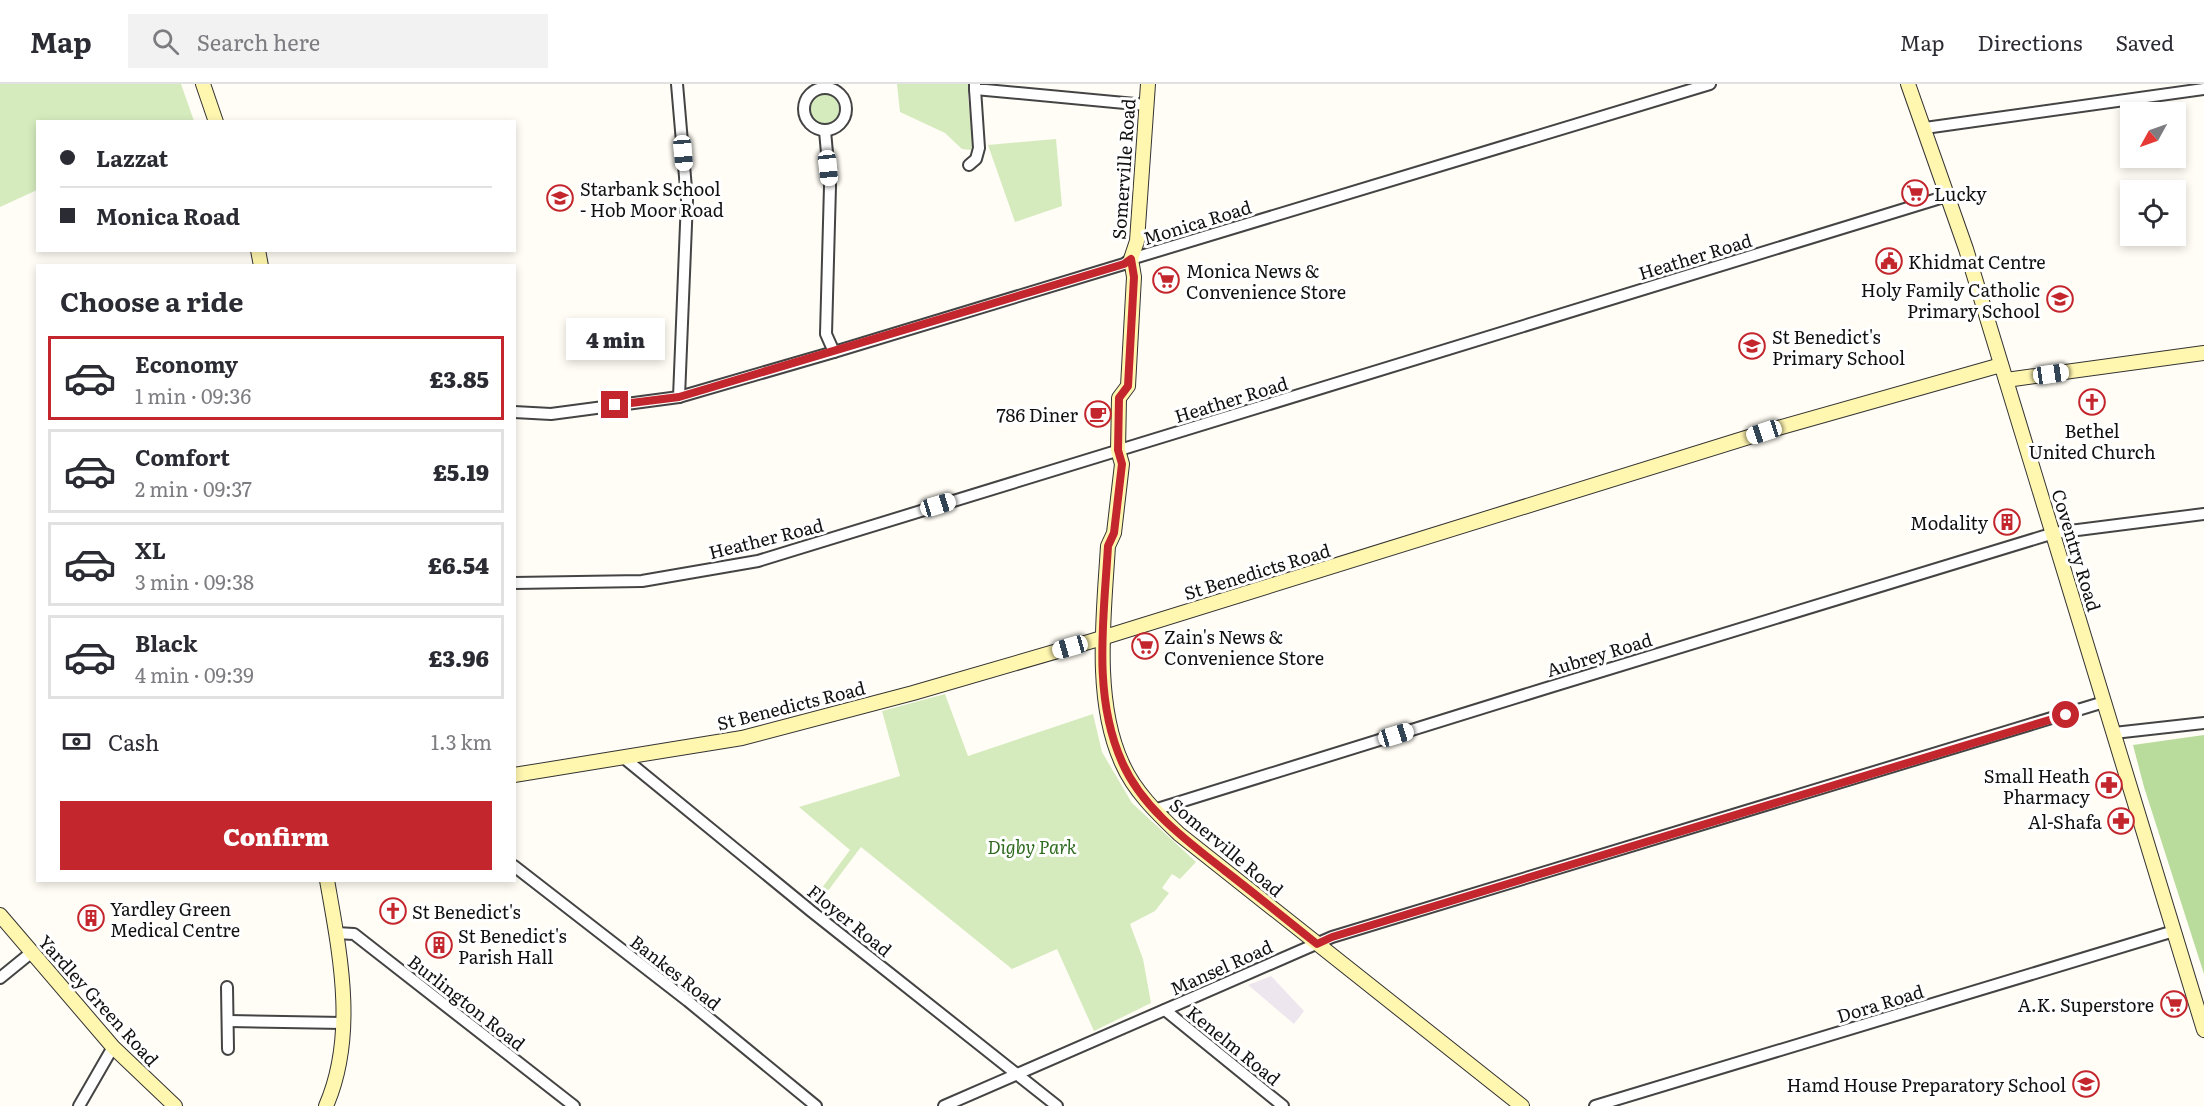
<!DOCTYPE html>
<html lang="en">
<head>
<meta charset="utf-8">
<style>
	:root { --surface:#fff; --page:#f2f2f3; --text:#2b2b33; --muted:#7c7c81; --line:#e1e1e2; --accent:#c4262e }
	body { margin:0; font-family:Literata,serif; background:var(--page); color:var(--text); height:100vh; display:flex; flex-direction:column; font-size:22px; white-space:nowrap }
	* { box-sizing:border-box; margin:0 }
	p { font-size:20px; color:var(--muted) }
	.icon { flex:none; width:33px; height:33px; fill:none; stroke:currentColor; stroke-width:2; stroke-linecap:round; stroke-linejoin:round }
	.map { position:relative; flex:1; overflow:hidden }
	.side { position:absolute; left:36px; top:180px; width:480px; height:618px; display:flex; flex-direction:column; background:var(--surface); border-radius:0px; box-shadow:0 3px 9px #0003 }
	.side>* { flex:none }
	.top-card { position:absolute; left:36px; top:36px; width:480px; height:132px; border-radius:0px; box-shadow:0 3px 9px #0003; display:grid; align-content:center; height:132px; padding:0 24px; background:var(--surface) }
	.needle { width:39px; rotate:230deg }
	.controls { position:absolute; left:2120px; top:18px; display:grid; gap:12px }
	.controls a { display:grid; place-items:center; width:66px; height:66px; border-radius:0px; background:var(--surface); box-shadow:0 3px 9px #0003; font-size:30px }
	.end { position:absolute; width:27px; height:27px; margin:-14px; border:8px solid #c4262e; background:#fff; box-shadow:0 0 0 3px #fff }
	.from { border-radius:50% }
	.bubble { position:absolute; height:42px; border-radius:0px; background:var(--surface); box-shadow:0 3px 9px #0003; font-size:20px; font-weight:800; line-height:42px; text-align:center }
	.car { position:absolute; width:18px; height:36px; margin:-18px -9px; border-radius:8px; box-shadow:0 0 4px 2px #0007; background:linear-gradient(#fff 24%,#345 0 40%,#fff 0 76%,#345 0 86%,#fff 0) }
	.top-card b { display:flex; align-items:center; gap:21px; height:57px; font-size:22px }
	.top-card b+b { border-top:2px solid var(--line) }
	.top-card i { width:15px; height:15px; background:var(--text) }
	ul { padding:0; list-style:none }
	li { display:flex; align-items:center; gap:18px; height:84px; margin:0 12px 9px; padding:0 12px; border:3px solid var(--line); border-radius:0px }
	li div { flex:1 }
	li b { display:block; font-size:22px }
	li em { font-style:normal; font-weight:800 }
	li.current { border-color:var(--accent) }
	li>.icon { width:54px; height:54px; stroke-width:1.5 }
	h2 { padding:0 24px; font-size:27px; line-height:72px }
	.pay { display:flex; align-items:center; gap:15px; height:66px; padding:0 24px; font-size:22px }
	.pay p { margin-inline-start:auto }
	.action { display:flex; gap:12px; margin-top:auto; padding:12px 24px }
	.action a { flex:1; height:69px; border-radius:0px; background:var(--accent); color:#fff; font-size:24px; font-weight:800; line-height:69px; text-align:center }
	header { display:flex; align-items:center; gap:36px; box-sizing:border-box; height:84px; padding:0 30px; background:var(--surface); border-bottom:2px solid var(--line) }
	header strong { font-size:28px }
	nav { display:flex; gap:33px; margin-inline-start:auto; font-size:21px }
	.search { width:420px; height:54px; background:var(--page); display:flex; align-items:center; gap:15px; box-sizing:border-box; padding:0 21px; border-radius:0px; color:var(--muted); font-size:22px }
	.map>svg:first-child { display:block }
	.industrial { fill:#eee6ef }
	.green { fill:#d5ebbd }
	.forest { fill:#b9dc9c }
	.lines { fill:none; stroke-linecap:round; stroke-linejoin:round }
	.street-casing { stroke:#444; stroke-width:14 }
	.secondary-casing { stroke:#333; stroke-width:16 }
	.street { stroke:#fff; stroke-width:10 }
	.secondary { stroke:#fff6b0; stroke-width:14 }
	.route { stroke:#c4262e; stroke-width:8 }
	.labels { text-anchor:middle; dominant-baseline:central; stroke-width:6; stroke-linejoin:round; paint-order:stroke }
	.street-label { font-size:18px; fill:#111; stroke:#fff }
	.poi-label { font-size:18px; fill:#111; stroke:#fff; text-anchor:start }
	.park-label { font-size:18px; font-style:italic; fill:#2f6b1f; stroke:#fff }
</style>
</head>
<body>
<header>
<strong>Map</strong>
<div class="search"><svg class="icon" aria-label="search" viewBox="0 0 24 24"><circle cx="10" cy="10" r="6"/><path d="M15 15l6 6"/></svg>Search here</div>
<nav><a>Map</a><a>Directions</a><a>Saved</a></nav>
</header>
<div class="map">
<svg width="2204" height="1022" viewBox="0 0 2204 1022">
	<rect width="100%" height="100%" fill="#fffdf5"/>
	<!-- industrial -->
	<polygon class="industrial" points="1271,892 1304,927 1294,940 1248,901"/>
	<!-- green -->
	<g class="green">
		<polygon points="0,0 181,0 194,37 38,38 37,106 0,123"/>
		<polygon points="897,0 969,0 968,14 973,59 971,66 962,65 945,49 900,28"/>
		<circle cx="824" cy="25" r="15"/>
		<polygon points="1056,55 1062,122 1015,138 988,61"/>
		<polygon points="945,610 968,672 1093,630 1102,668 1132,719 1196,778 1180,795 1172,790 1162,804 1169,809 1155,827 1130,840 1143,875 1151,919 1094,947 1057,865 1012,885 861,763 818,820 813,816 850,766 799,723 900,692 882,627"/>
	</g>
	<!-- forest -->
	<polygon class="forest" points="2204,651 2204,890 2144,703 2133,661"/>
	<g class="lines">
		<!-- street casing -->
		<g class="street-casing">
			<g id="street">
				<polyline points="677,0 687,116 679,313"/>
				<polyline points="975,0 975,5 1146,21"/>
				<circle cx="825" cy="25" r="21"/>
				<polyline points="1925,44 2204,5"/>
				<polyline points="825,47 830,102 826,250 834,268"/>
				<polyline points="969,81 976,75 979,64 975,5"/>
				<polyline points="514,328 551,330 679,313 834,268 1124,180 1131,175 1710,0"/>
				<polyline points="514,499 642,497 758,477 1947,112"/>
				<polyline points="2114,649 2204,639"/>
				<polyline points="624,674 811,827 1057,1022"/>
				<polyline points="1154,726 1550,603 2054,449 2204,430"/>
				<polyline points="514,782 688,917 816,1022"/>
				<polyline points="336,849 354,850 574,1022"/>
				<polyline points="0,894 32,868"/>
				<polyline points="227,903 228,965"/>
				<polyline points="1165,926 1283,1022"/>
				<polyline points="229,937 343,939"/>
				<polyline points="79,1022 113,963"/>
				<polyline points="944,1022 1332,853 2104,618"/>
				<polyline points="1595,1022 2174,847"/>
			</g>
		</g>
		<!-- secondary casing -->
		<g class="secondary-casing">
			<g id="secondary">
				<polyline points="203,0 216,38"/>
				<path d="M1148 0 1137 157 1131 175 1134 193 1128 302 1119 314 1118 366 1122 380 1114 449 1108 462C1104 529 1093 616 1122 679 1134 707 1157 729 1179 750L1522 1022"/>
				<polyline points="1908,0 1966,165 2204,946"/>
				<polyline points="258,166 261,182"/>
				<polyline points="2006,296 2204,269"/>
				<polyline points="514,691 742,654 913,609 1092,557 1778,344 2001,281"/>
				<polyline points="0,831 113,963 175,1022"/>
				<path d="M326 1022C357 951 340 870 327 796"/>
			</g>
		</g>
		<!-- street -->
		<use href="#street" class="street"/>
		<!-- secondary -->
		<use href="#secondary" class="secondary"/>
	</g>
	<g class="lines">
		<!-- route -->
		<path class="route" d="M615 321 679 313 1061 199 1124 180 1131 175 1134 193 1128 302 1119 314 1118 366 1122 380 1114 449 1108 462C1104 533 1092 611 1122 678 1142 724 1186 756 1224 786 1255 810 1286 835 1317 860L1332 853 2066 631"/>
	</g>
	<!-- icons -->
	<defs>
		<g id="supermarket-ring" transform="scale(1.35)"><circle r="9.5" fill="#fff" stroke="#c4262e" stroke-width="1.5"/><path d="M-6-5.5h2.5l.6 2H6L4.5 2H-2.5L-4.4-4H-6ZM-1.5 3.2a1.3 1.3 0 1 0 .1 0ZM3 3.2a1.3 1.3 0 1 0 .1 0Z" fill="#c4262e"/></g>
		<g id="school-ring" transform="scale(1.35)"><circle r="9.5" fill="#fff" stroke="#c4262e" stroke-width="1.5"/><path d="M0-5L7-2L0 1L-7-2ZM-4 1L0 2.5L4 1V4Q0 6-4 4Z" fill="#c4262e"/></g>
		<g id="civic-ring" transform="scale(1.35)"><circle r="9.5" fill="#fff" stroke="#c4262e" stroke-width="1.5"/><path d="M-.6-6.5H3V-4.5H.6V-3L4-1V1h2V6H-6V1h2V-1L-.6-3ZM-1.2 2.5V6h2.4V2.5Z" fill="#c4262e"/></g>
		<g id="church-ring" transform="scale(1.35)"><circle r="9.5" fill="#fff" stroke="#c4262e" stroke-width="1.5"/><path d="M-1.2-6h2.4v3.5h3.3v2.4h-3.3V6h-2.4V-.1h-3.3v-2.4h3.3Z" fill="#c4262e"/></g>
		<g id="cafe-ring" transform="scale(1.35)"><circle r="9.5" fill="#fff" stroke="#c4262e" stroke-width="1.5"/><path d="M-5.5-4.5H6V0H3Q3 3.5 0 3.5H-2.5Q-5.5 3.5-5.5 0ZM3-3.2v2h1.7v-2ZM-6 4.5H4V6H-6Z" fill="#c4262e"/></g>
		<g id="building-ring" transform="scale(1.35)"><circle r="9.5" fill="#fff" stroke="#c4262e" stroke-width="1.5"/><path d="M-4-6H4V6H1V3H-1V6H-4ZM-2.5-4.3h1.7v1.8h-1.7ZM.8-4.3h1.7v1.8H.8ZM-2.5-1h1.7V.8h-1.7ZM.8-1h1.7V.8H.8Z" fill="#c4262e"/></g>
		<g id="pharmacy-ring" transform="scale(1.35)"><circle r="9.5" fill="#fff" stroke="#c4262e" stroke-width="1.5"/><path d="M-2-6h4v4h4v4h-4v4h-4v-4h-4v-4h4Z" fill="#c4262e"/></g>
	</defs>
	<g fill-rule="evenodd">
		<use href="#supermarket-ring" x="1915" y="109"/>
		<use href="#school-ring" x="560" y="114"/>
		<use href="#civic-ring" x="1889" y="177"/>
		<use href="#supermarket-ring" x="1166" y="196"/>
		<use href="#school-ring" x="2060" y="215"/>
		<use href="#school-ring" x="1752" y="262"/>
		<use href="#church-ring" x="2092" y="318"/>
		<use href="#cafe-ring" x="1098" y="330"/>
		<use href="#building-ring" x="2007" y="438"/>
		<use href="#supermarket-ring" x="1145" y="562"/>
		<use href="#pharmacy-ring" x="2109" y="701"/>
		<use href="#pharmacy-ring" x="2121" y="737"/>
		<use href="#church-ring" x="393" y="827"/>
		<use href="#building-ring" x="91" y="834"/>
		<use href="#building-ring" x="439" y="861"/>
		<use href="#supermarket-ring" x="2174" y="920"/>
		<use href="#school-ring" x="2086" y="1000"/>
	</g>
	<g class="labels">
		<!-- street labels -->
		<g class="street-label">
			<text transform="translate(1123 85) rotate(-86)">Somerville Road</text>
			<text transform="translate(1197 138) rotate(-17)">Monica Road</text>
			<text transform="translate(1695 172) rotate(-17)">Heather Road</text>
			<text transform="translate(1231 315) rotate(-17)">Heather Road</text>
			<text transform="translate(766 454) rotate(-14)">Heather Road</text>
			<text transform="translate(2077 466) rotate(73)">Coventry Road</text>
			<text transform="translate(1257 487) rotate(-17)">St Benedicts Road</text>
			<text transform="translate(1599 570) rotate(-17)">Aubrey Road</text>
			<text transform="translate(791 621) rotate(-14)">St Benedicts Road</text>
			<text transform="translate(1227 763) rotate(40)">Somerville Road</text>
			<text transform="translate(850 836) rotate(39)">Floyer Road</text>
			<text transform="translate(1221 883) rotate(-24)">Mansel Road</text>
			<text transform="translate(676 888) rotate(38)">Bankes Road</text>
			<text transform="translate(99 916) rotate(48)">Yardley Green Road</text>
			<text transform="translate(467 918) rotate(38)">Burlington Road</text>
			<text transform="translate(1880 919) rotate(-17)">Dora Road</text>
			<text transform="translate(1234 961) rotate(39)">Kenelm Road</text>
		</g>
		<!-- poi labels -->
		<g class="poi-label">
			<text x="580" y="104">Starbank School<tspan x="580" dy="21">- Hob Moor Road</tspan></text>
			<text x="1934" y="109">Lucky</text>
			<text x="1908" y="177">Khidmat Centre</text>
			<text x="1186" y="186">Monica News &amp;<tspan x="1186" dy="21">Convenience Store</tspan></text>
			<text x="2040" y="205" text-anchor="end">Holy Family Catholic<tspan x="2040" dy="21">Primary School</tspan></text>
			<text x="1772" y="252">St Benedict's<tspan x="1772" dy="21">Primary School</tspan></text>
			<text x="1078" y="330" text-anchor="end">786 Diner</text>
			<text x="2092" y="346" text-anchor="middle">Bethel<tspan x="2092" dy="21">United Church</tspan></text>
			<text x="1988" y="438" text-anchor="end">Modality</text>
			<text x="1164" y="552">Zain's News &amp;<tspan x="1164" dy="21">Convenience Store</tspan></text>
			<text x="2090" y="691" text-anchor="end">Small Heath<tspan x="2090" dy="21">Pharmacy</tspan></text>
			<text x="2102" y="737" text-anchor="end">Al-Shafa</text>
			<text x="110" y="824">Yardley Green<tspan x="110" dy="21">Medical Centre</tspan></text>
			<text x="412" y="827">St Benedict's</text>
			<text x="458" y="851">St Benedict's<tspan x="458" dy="21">Parish Hall</tspan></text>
			<text x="2154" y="920" text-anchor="end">A.K. Superstore</text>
			<text x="2066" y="1000" text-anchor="end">Hamd House Preparatory School</text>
		</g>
		<!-- park labels -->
		<g class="park-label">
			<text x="1032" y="762">Digby Park</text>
		</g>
	</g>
</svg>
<div class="controls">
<a><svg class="needle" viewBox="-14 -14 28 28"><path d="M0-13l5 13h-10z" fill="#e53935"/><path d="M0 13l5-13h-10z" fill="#7c7c81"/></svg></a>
<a><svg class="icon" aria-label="locate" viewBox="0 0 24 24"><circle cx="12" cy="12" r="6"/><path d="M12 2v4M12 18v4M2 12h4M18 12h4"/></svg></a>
</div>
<i class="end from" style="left:2066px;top:631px"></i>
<i class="end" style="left:615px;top:321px"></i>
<div class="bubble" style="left:566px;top:234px;width:99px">4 min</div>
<i class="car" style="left:683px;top:69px;rotate:175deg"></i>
<i class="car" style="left:828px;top:84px;rotate:174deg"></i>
<i class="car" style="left:2051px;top:290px;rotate:82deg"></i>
<i class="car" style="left:1764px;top:348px;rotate:252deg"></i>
<i class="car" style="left:938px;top:421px;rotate:73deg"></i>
<i class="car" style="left:1070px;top:563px;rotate:254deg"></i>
<i class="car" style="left:1396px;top:651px;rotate:73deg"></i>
<div class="top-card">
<b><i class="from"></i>Lazzat</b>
<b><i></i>Monica Road</b>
</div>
<section class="side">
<h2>Choose a ride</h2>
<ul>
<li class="current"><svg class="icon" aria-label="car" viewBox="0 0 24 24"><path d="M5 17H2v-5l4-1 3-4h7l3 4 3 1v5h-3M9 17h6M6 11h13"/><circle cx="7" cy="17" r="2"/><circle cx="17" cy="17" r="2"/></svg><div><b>Economy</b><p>1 min · 09:36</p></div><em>£3.85</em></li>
<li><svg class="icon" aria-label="car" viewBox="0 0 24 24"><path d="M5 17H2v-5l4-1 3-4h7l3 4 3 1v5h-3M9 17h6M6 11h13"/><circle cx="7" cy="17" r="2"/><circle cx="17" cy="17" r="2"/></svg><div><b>Comfort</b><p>2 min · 09:37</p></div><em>£5.19</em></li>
<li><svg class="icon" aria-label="car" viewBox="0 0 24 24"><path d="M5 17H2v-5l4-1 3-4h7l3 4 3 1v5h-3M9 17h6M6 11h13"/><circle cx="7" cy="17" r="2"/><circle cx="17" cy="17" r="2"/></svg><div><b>XL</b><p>3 min · 09:38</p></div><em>£6.54</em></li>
<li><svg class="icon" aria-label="car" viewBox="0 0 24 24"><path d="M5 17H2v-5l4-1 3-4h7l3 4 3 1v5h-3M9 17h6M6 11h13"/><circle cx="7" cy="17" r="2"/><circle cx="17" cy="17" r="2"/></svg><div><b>Black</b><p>4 min · 09:39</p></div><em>£3.96</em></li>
</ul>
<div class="pay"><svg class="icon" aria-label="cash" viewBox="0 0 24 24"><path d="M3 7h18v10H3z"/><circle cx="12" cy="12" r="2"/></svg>Cash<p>1.3 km</p></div>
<div class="action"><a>Confirm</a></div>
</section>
</div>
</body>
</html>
